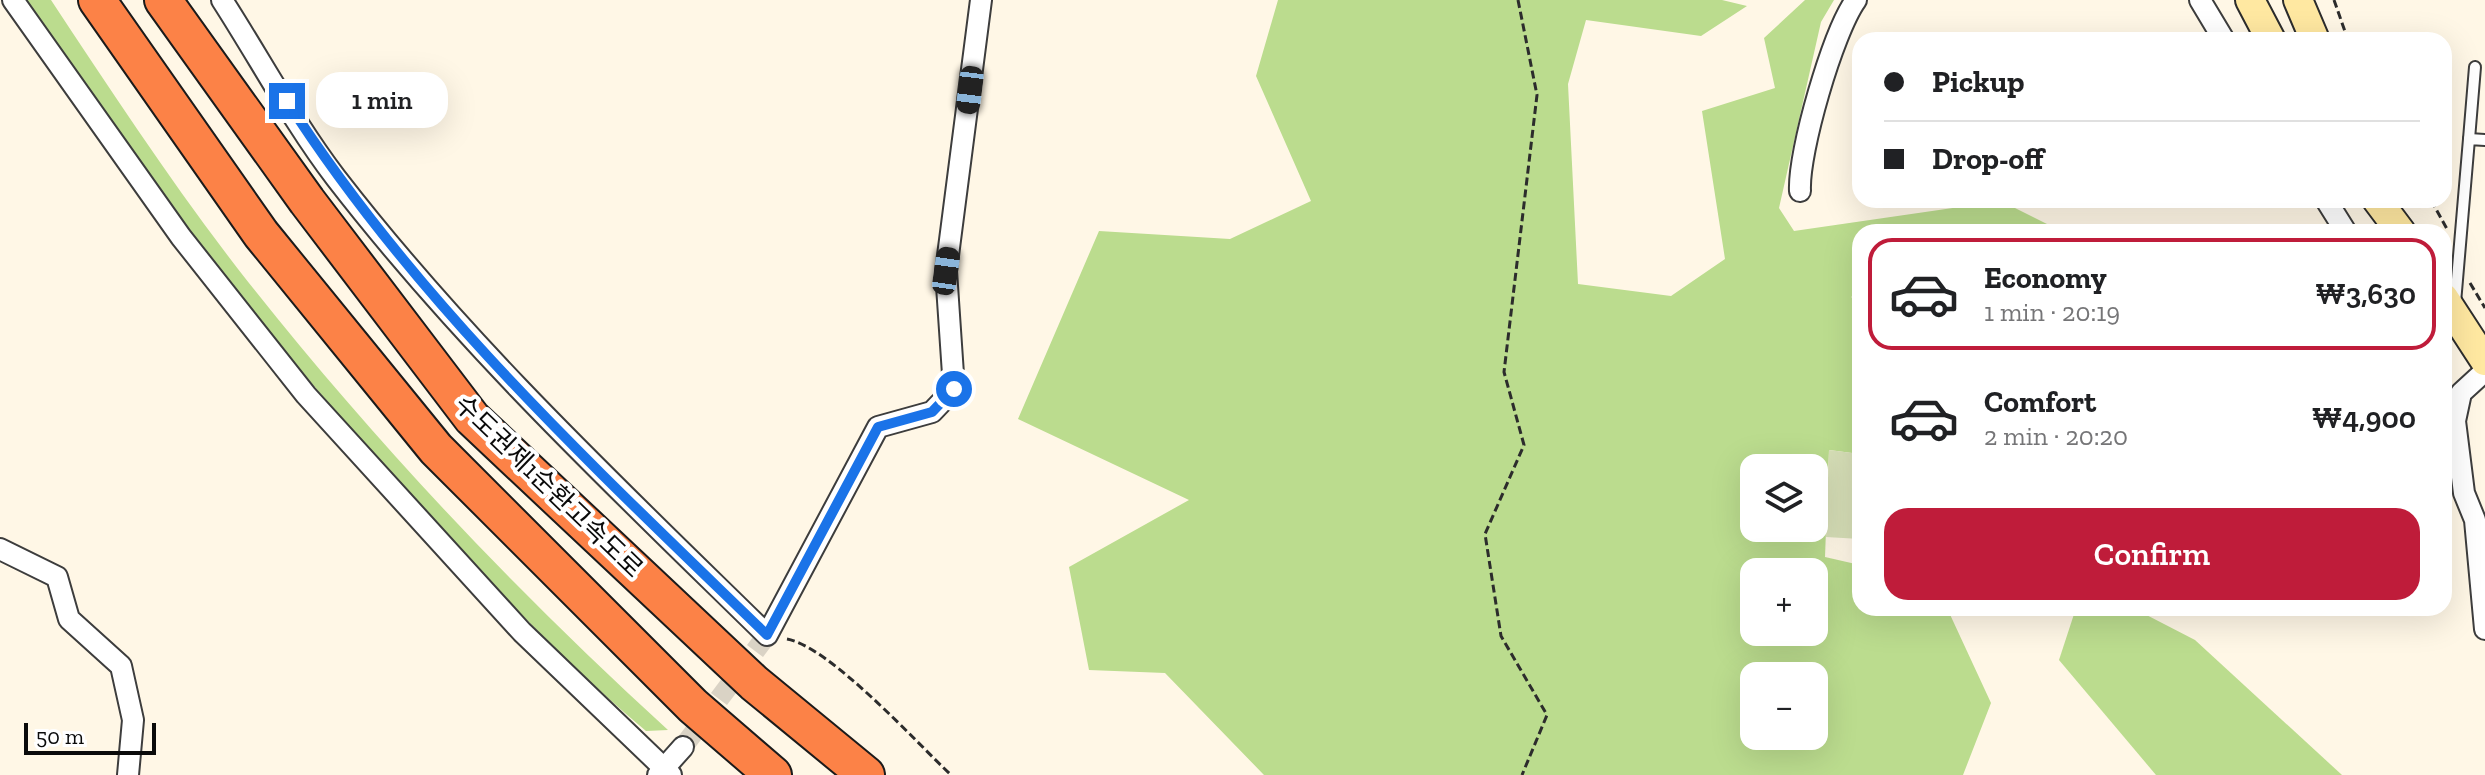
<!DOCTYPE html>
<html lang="en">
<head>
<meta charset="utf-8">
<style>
	:root { --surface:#fff; --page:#f2f2f2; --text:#202124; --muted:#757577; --line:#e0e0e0; --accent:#bf1c3a }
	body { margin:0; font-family:"Zilla Slab","Noto Sans KR",serif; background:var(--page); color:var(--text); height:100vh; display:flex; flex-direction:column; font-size:30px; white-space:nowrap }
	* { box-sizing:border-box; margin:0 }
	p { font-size:26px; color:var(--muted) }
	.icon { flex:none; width:44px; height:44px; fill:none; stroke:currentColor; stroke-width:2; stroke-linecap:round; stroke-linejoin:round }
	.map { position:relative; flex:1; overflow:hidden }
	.details { position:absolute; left:1852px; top:224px; width:600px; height:392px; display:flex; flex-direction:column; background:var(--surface); border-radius:24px; box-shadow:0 8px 32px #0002 }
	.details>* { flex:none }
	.hud { position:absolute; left:1852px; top:32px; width:600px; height:176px; border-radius:24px; box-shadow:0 8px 32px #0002; display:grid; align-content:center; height:176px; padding:0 32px; background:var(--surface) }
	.buttons { position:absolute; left:1740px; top:454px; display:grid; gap:16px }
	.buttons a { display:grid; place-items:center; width:88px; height:88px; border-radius:16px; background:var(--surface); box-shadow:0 8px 32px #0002; font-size:40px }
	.scale { position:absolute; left:24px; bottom:20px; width:132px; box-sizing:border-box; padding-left:8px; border:4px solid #0a0a0a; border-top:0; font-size:22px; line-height:28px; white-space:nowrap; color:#0a0a0a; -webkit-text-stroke:6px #fff; paint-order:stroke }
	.end { position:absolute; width:36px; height:36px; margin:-18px; border:10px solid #1a73e8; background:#fff; box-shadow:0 0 0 4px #fff }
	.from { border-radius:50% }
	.bubble { position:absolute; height:56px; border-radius:24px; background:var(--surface); box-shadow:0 8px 32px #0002; font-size:26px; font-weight:600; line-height:56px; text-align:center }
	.car { position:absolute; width:24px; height:48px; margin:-24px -12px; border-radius:10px; box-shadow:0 0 6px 2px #0007; background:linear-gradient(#222 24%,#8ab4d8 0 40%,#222 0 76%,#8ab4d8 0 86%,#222 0) }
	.hud b { display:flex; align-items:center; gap:28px; height:76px; font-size:30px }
	.hud b+b { border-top:2px solid var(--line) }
	.hud i { width:20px; height:20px; background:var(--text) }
	ul { padding:14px 0 0; list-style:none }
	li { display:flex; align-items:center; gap:24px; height:112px; margin:0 16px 12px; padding:0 16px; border:4px solid transparent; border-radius:24px }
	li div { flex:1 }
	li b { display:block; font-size:30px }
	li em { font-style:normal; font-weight:600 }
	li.current { border-color:var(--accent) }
	li>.icon { width:72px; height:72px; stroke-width:1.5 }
	.primary-button { display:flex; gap:16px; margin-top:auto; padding:16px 32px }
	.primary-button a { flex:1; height:92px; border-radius:24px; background:var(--accent); color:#fff; font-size:32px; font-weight:600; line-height:92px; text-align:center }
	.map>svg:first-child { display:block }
	.forest { fill:#bbdc8e; fill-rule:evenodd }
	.cemetery { fill:#d8e0b8 }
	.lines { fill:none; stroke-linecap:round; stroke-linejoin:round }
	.minor-tunnel { stroke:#dad3c5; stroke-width:20; stroke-dasharray:20 10; stroke-linecap:butt }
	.service-casing { stroke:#3d3d3d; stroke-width:14 }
	.minor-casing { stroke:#3d3d3d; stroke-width:24 }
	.secondary-casing { stroke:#2c2c2c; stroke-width:32 }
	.motorway-casing { stroke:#1b1b1b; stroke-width:40 }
	.path { stroke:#2c2c2c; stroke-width:3; stroke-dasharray:8 4; stroke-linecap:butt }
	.service { stroke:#fff; stroke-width:10 }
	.minor { stroke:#fff; stroke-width:20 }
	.secondary { stroke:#ffe8a1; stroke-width:28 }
	.motorway { stroke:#fc8247; stroke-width:36 }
	.route { stroke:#1a73e8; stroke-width:10 }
	.labels { text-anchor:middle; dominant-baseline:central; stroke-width:8; stroke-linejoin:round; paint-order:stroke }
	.street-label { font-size:26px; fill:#0a0a0a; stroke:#fff }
</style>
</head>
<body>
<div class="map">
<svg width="2485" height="775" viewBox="0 0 2485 775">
	<rect width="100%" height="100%" fill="#fff7e6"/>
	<!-- forest -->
	<g class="forest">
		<path d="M25 0H51C111 91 171 182 238 269 368 435 512 588 668 730L646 731C556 655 478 570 399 483 263 332 134 171 25 0Z"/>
		<path d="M1278 0H1722L1747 6 1701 36 1586 20 1568 84 1578 284 1671 296 1725 259 1702 111 1775 88 1764 38 1805 0H1834L1821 22 1779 208 1794 231 2001 201 2063 232H1860V292L1851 297 1860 302V454L1829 450 1825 557 1860 565V608H1947L1991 703 1963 775H1264L1165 673 1089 670 1069 567 1189 500 1018 419 1099 231 1230 239 1311 201 1256 76ZM1754 468H1814V528H1754ZM1754 572H1814V632H1754ZM1754 676H1814V736H1754Z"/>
		<polygon points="2076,608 2133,608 2195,640 2342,775 2156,775 2059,660"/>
	</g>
	<!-- cemetery -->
	<polygon class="cemetery" points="1829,450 1860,454 1860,539 1826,537"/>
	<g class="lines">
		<!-- minor-tunnel -->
		<polyline class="minor-tunnel" points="683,747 767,635"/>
		<!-- service casing -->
		<g class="service-casing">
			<g id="service">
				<polyline points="2469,139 2475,67"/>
				<polyline points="2455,303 2469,139 2485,140"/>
			</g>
		</g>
		<!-- minor casing -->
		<g class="minor-casing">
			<g id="minor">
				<polyline points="13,0 181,237 306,395 522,632 671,775"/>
				<path d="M222 0C260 59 294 123 336 178 465 345 617 488 767 635L878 427 932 412 954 389 946 271 981 0"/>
				<polyline points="2200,0 2224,40"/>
				<path d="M1800 191C1798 152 1833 32 1856 0"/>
				<polyline points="2326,200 2346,232"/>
				<polyline points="2485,371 2461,393 2455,421 2464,493 2475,520 2485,629"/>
				<polyline points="0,549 57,577 69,619 121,666 133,720 128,775"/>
				<polyline points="658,775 683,747"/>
			</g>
		</g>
		<!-- secondary casing -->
		<g class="secondary-casing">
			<g id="secondary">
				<polyline points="2250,0 2271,40"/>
				<polyline points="2298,0 2315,40"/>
				<polyline points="2377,200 2401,232"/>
				<polyline points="2444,298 2485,361"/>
			</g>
		</g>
		<!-- motorway casing -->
		<g class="motorway-casing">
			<g id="motorway">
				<polyline points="97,0 261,234 436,449 693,706 773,775"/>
				<polyline points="163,0 307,201 472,418 754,683 866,775"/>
			</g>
		</g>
		<!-- path -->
		<g class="path">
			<polyline points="1518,0 1537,95 1504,372 1524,445 1485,534 1501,636 1547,715 1522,775"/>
			<polyline points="2334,0 2348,40"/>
			<polyline points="2431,200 2447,229"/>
			<polyline points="2470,283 2485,308"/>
			<path d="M787 639C830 647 916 742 951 775"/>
		</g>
		<!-- service -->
		<use href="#service" class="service"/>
		<!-- minor -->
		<use href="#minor" class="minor"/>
		<!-- secondary -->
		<use href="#secondary" class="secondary"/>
		<!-- motorway -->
		<use href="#motorway" class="motorway"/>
	</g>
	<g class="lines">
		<!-- route -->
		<path class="route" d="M287 101C417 304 595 468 767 635L878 427 932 412 954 389"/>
	</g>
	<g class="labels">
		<!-- street labels -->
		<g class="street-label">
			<text transform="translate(549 486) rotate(44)">수도권제1순환고속도로</text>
		</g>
	</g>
</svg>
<div class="buttons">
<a><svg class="icon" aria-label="layers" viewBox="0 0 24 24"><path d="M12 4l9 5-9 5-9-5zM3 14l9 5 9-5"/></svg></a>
<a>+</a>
<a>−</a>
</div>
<div class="scale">50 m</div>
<i class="end from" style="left:954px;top:389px"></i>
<i class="end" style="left:287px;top:101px"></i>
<div class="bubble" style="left:316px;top:72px;width:132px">1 min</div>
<i class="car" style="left:970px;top:90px;rotate:187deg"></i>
<i class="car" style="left:946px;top:271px;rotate:8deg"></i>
<div class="hud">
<b><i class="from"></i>Pickup</b>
<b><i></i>Drop-off</b>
</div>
<section class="details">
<ul>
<li class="current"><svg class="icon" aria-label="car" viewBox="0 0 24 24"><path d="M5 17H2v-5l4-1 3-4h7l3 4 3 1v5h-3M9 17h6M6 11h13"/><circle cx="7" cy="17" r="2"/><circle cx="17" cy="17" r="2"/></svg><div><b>Economy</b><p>1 min · 20:19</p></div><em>₩3,630</em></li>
<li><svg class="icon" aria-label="car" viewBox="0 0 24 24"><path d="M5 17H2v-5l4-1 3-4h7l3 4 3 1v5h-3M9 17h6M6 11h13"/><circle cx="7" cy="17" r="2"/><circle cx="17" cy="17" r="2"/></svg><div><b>Comfort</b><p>2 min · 20:20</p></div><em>₩4,900</em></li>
</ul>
<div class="primary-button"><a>Confirm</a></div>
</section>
</div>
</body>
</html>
